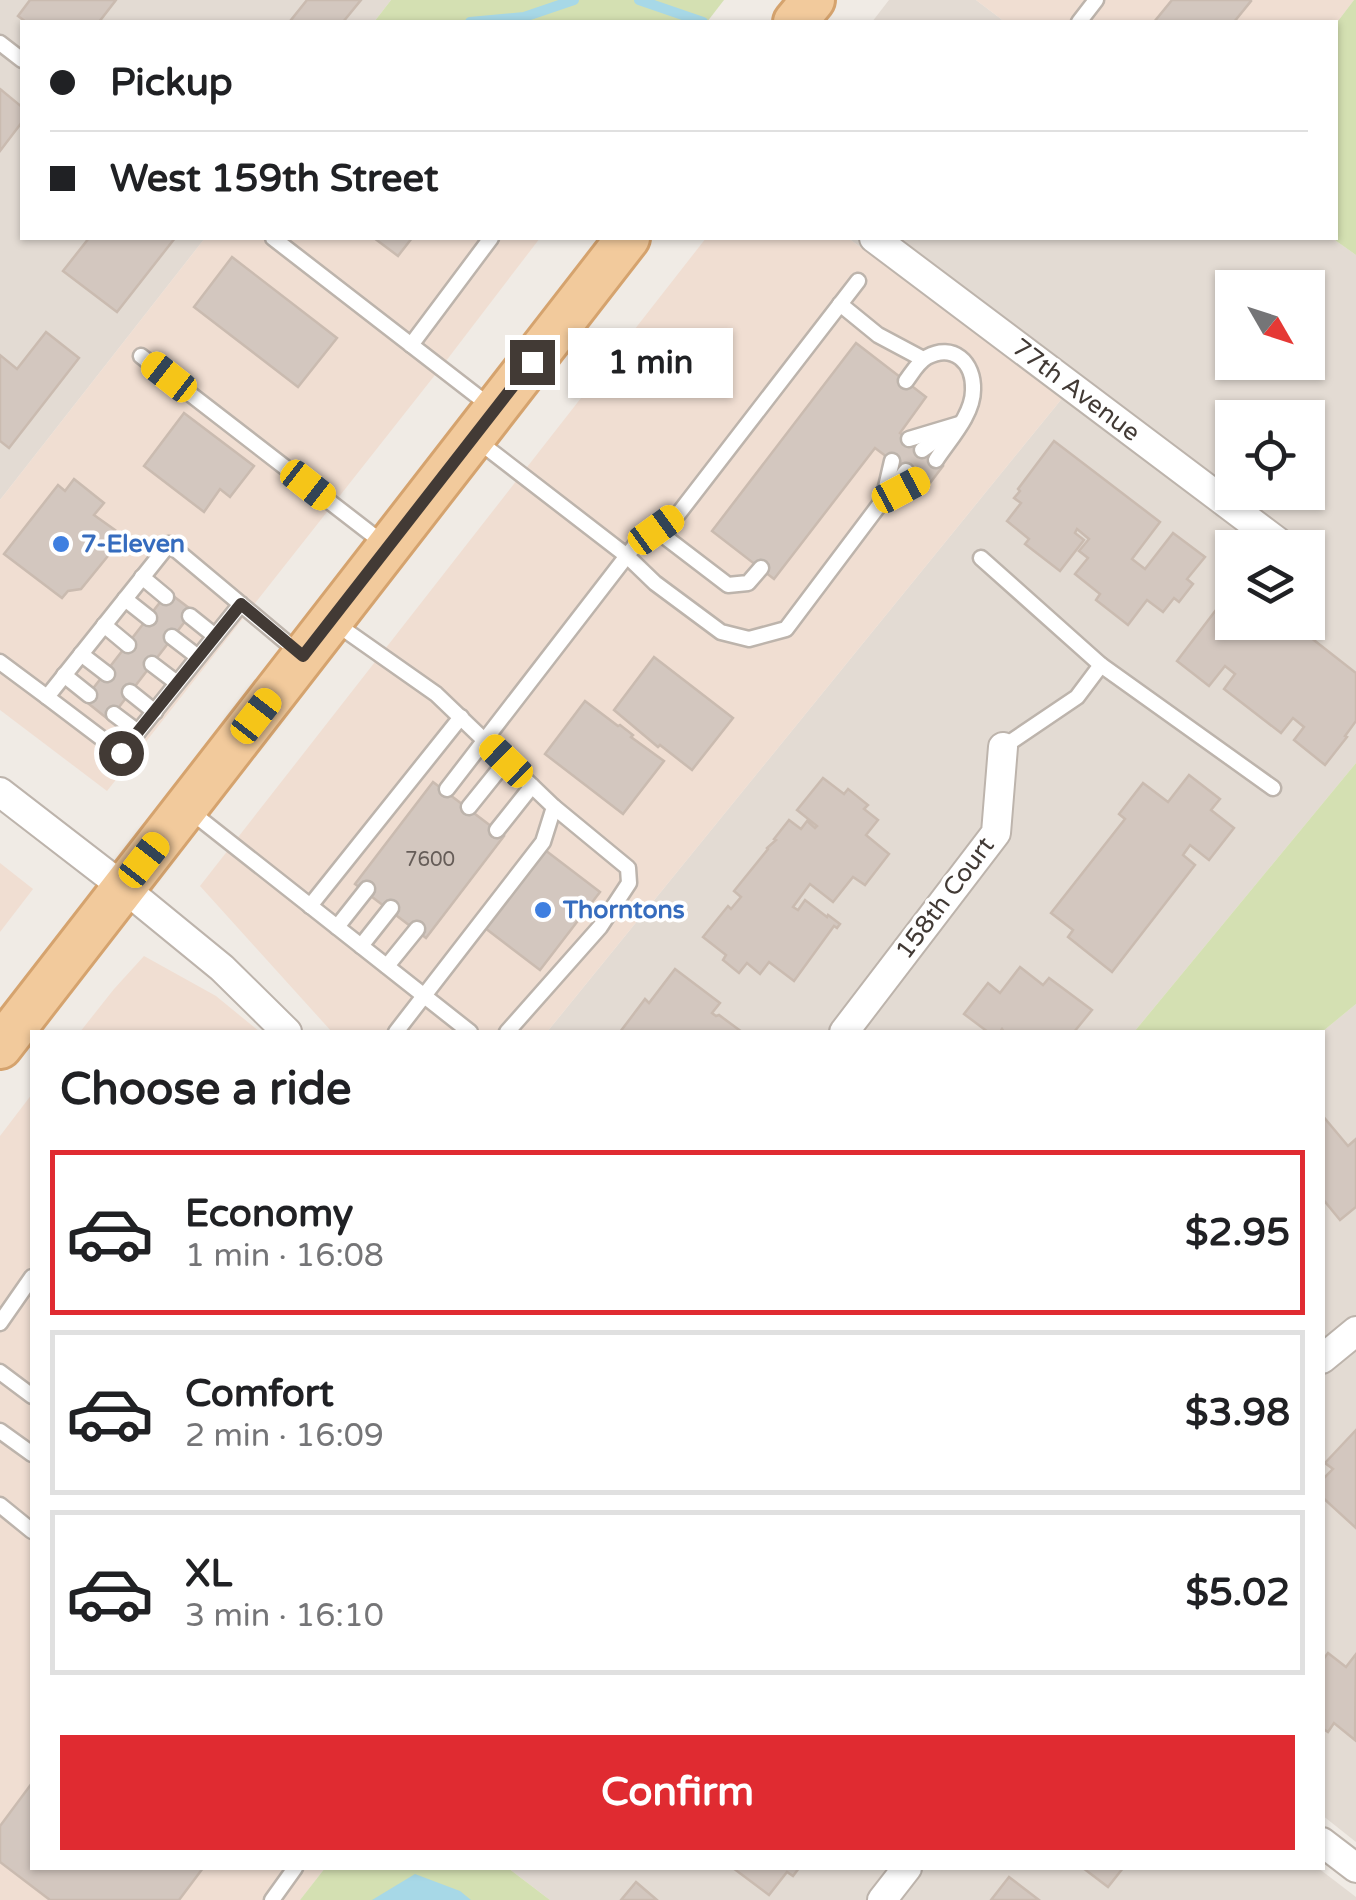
<!DOCTYPE html>
<html lang="en">
<head>
<meta charset="utf-8">
<style>
	:root { --surface:#fff; --page:#f2f2f2; --text:#202124; --muted:#757577; --line:#e0e0e0; --accent:#e02b31 }
	body { margin:0; font-family:"Varela Round",sans-serif; background:var(--page); color:var(--text); height:100vh; display:flex; flex-direction:column; font-size:38px; white-space:nowrap }
	* { box-sizing:border-box; margin:0 }
	p { font-size:32px; color:var(--muted) }
	.icon { flex:none; width:55px; height:55px; fill:none; stroke:currentColor; stroke-width:2; stroke-linecap:round; stroke-linejoin:round }
	.map { position:relative; flex:1; overflow:hidden }
	.drawer { position:absolute; left:30px; top:1030px; width:1295px; height:840px; display:flex; flex-direction:column; background:var(--surface); border-radius:0px; box-shadow:0 2px 8px #0004 }
	.drawer>* { flex:none }
	.hud { position:absolute; left:20px; top:20px; width:1318px; height:220px; border-radius:0px; box-shadow:0 2px 8px #0004; display:grid; align-content:center; height:220px; padding:0 30px; background:var(--surface) }
	.needle { width:65px; rotate:129deg }
	.fabs { position:absolute; left:1215px; top:270px; display:grid; gap:20px }
	.fabs a { display:grid; place-items:center; width:110px; height:110px; border-radius:0px; background:var(--surface); box-shadow:0 2px 8px #0004; font-size:50px }
	.end { position:absolute; width:45px; height:45px; margin:-22px; border:12px solid #423a35; background:#fff; box-shadow:0 0 0 5px #fff }
	.from { border-radius:50% }
	.bubble { position:absolute; height:70px; border-radius:0px; background:var(--surface); box-shadow:0 2px 8px #0004; font-size:32px; font-weight:800; line-height:70px; text-align:center }
	.car { position:absolute; width:30px; height:60px; margin:-30px -15px; border-radius:12px; box-shadow:0 0 8px 2px #0007; background:linear-gradient(#f5c518 24%,#345 0 40%,#f5c518 0 76%,#345 0 86%,#f5c518 0) }
	.hud b { display:flex; align-items:center; gap:35px; height:95px; font-size:38px }
	.hud b+b { border-top:2px solid var(--line) }
	.hud i { width:25px; height:25px; background:var(--text) }
	ul { padding:0; list-style:none }
	li { display:flex; align-items:center; gap:30px; height:165px; margin:0 20px 15px; padding:0 10px; border:5px solid var(--line); border-radius:0px }
	li div { flex:1 }
	li b { display:block; font-size:38px }
	li em { font-style:normal; font-weight:800 }
	li.on { border-color:var(--accent) }
	li>.icon { width:90px; height:90px; stroke-width:1.5 }
	h2 { padding:0 30px; font-size:45px; line-height:120px }
	.primary-button { display:flex; gap:20px; margin-top:auto; padding:20px 30px }
	.primary-button a { flex:1; height:115px; border-radius:0px; background:var(--accent); color:#fff; font-size:40px; font-weight:800; line-height:115px; text-align:center }
	.map>svg:first-child { display:block }
	.residential { fill:#e3dbd3; fill-rule:evenodd }
	.commercial { fill:#f0ded2 }
	.green { fill:#d4e0b2 }
	.water { fill:#a7d8e7 }
	.lines { fill:none; stroke-linecap:round; stroke-linejoin:round }
	.stream { stroke:#a7d8e7; stroke-width:10 }
	.building { fill:#d3c7bf; stroke:#cabbb0; stroke-width:2.5 }
	.service-casing { stroke:#bdb4ac; stroke-width:19 }
	.minor-casing { stroke:#bdb4ac; stroke-width:32 }
	.primary-casing { stroke:#d5a36e; stroke-width:48 }
	.service { stroke:#fff; stroke-width:14 }
	.minor { stroke:#fff; stroke-width:28 }
	.primary { stroke:#f2ca9c; stroke-width:42 }
	.route { stroke:#423a35; stroke-width:12 }
	.shop-dot { fill:#3f7fe0; stroke:#fff; stroke-width:4 }
	.labels { text-anchor:middle; dominant-baseline:central; stroke-width:8; stroke-linejoin:round; paint-order:stroke }
	.number-label { font-size:20px; fill:#665d58 }
	.street-label { font-size:25px; fill:#423a35; stroke:#fff }
	.shop-label { font-size:25px; font-weight:bold; fill:#366cbe; stroke:#fff; text-anchor:start }
</style>
</head>
<body>
<div class="map">
<svg width="1356" height="1900" viewBox="0 0 1356 1900">
	<rect width="100%" height="100%" fill="#f0ebe5"/>
	<!-- residential -->
	<g class="residential">
		<polygon points="0,0 391,0 374,22 22,22 22,238 205,238 0,500"/>
		<polygon points="889,0 976,0 1005,22 872,22"/>
		<path d="M848 238H1332L1356 255V763L1134 1032H547L1064 396ZM1232 288H1308V362H1232ZM1232 418H1308V492H1232ZM1232 548H1308V622H1232Z"/>
		<polygon points="1356,1004 1356,1842 1322,1815 1322,1032"/>
		<polygon points="508,1868 1318,1868 1356,1897 1356,1900 550,1900"/>
	</g>
	<!-- commercial -->
	<g class="commercial">
		<polygon points="976,0 1354,0 1335,25 1335,22 1005,22"/>
		<polygon points="205,238 540,238 446,361 107,791 0,710 0,500"/>
		<polygon points="706,238 848,238 1064,396 547,1032 332,1032 200,886"/>
		<polygon points="0,863 33,889 0,932"/>
		<polygon points="144,956 216,996 260,1032 80,1032 114,989"/>
		<polygon points="32,1094 32,1868 325,1868 300,1900 0,1900 0,1136"/>
	</g>
	<!-- green -->
	<g class="green">
		<polygon points="391,0 724,0 707,22 374,22"/>
		<polygon points="1354,0 1356,0 1356,255 1332,238 1335,238 1335,25"/>
		<polygon points="1356,763 1356,1004 1322,1032 1134,1032"/>
		<polygon points="325,1868 508,1868 550,1900 300,1900"/>
	</g>
	<!-- water -->
	<polygon class="water" points="415,1874 460,1891 471,1900 372,1900"/>
	<g class="lines">
		<!-- stream -->
		<g class="stream">
			<polyline points="639,0 703,22"/>
			<polyline points="470,22 524,17 574,0"/>
		</g>
	</g>
	<!-- building -->
	<g class="building">
		<polygon points="30,0 116,0 99,22 26,22 18,16"/>
		<polygon points="307,0 361,0 343,22 294,22 291,20"/>
		<polygon points="1172,0 1250,0 1251,1 1234,22 1154,22"/>
		<polygon points="0,89 22,107 22,122 0,151"/>
		<polygon points="89,238 175,238 117,312 63,271"/>
		<polygon points="374,238 412,238 398,256"/>
		<polygon points="232,257 337,338 298,387 194,307"/>
		<polygon points="46,332 79,358 9,448 0,441 0,355 17,369"/>
		<polygon points="856,343 926,397 900,433 943,466 927,487 875,448 774,579 712,531"/>
		<polygon points="184,413 254,466 230,497 220,489 204,512 144,466"/>
		<polygon points="1054,441 1160,522 1132,559 1145,569 1173,533 1205,557 1187,579 1193,584 1179,602 1174,598 1163,612 1147,600 1128,625 1096,600 1100,594 1075,574 1088,558 1079,551 1089,539 1077,529 1075,533 1084,540 1060,571 1025,544 1029,539 1007,521 1021,503 1014,498 1020,491 1018,489"/>
		<polygon points="74,479 104,503 94,515 115,530 109,537 112,551 81,589 68,591 62,598 4,554 58,485 65,491"/>
		<polygon points="1232,589 1232,622 1308,621 1317,629 1310,637 1356,673 1356,721 1345,736 1347,737 1325,765 1294,740 1304,727 1293,718 1281,733 1224,689 1235,674 1225,666 1209,686 1177,661"/>
		<polygon points="168,592 193,611 109,720 84,700"/>
		<polygon points="654,657 733,718 692,770 660,745 658,747 614,710"/>
		<polygon points="585,701 618,726 620,725 633,735 631,737 664,761 623,814 545,754"/>
		<polygon points="1189,775 1220,799 1211,810 1234,828 1209,860 1190,845 1183,855 1195,865 1112,972 1068,937 1073,930 1051,913 1125,819 1119,814 1143,783 1168,802"/>
		<polygon points="823,778 844,794 848,789 868,805 864,809 878,820 866,835 889,854 865,885 853,877 833,902 810,884 793,907 798,910 805,900 827,917 828,915 840,924 837,928 834,926 794,981 769,962 760,974 747,963 739,973 723,960 726,955 703,937 728,906 731,909 741,897 734,891 768,849 767,848 776,840 774,839 789,820 801,829 807,821 815,828 817,826 797,810"/>
		<polygon points="433,782 504,836 426,938 355,884"/>
		<polygon points="545,850 600,892 540,970 485,928"/>
		<polygon points="1020,967 1043,985 1049,978 1092,1010 1074,1032 1004,1032 1002,1029 1000,1032 988,1032 964,1014 988,983 1000,993"/>
		<polygon points="675,969 720,1003 712,1013 716,1016 719,1015 742,1032 620,1032 645,999 649,1003"/>
		<polygon points="1322,1115 1348,1146 1356,1139 1356,1207 1340,1220 1322,1198"/>
		<polygon points="1356,1430 1356,1528 1322,1497 1322,1480 1333,1469 1325,1463"/>
		<polygon points="1328,1653 1346,1667 1356,1654 1355,1740 1334,1723 1328,1732 1322,1728 1322,1661"/>
		<polygon points="32,1783 32,1868 203,1868 179,1900 50,1900 0,1862 0,1826"/>
		<polygon points="733,1868 799,1868 793,1876 787,1872 769,1895"/>
		<polygon points="1083,1868 1123,1868 1108,1887"/>
		<polygon points="1009,1877 1039,1900 991,1900"/>
		<polygon points="636,1882 657,1900 621,1900"/>
	</g>
	<g class="lines">
		<!-- service casing -->
		<g class="service-casing">
			<g id="service">
				<polyline points="1079,22 1096,0"/>
				<polyline points="0,43 22,60"/>
				<polyline points="273,238 490,406"/>
				<polyline points="840,304 878,335 923,359"/>
				<polyline points="411,345 491,238"/>
				<polyline points="141,356 383,543"/>
				<path d="M906 381C912 373 918 362 927 357 953 343 974 362 973 390 973 415 949 440 936 460"/>
				<polyline points="909,439 959,424"/>
				<polyline points="478,441 627,556 655,583 721,632 749,639 786,629 883,500 919,481"/>
				<polyline points="922,450 946,433"/>
				<polyline points="887,495 906,471"/>
				<polyline points="883,500 892,461"/>
				<polyline points="656,530 728,585 748,583 761,568"/>
				<polyline points="981,558 1101,665"/>
				<polyline points="142,577 166,597"/>
				<polyline points="125,599 149,618"/>
				<polyline points="241,604 121,753 47,697 169,544 298,652"/>
				<polyline points="190,616 215,636"/>
				<polyline points="335,623 436,694 554,807 543,842 396,1032"/>
				<polyline points="104,625 128,645"/>
				<polyline points="172,637 198,657"/>
				<polyline points="81,654 107,674"/>
				<polyline points="0,662 47,697"/>
				<polyline points="152,664 177,683"/>
				<polyline points="64,675 89,695"/>
				<polyline points="130,692 155,712"/>
				<polyline points="114,714 138,732"/>
				<polyline points="1003,747 1077,697 1101,665 1273,788"/>
				<polyline points="447,789 636,544 679,513 858,281"/>
				<polyline points="469,807 506,761"/>
				<polyline points="190,811 470,1032"/>
				<polyline points="497,830 532,786"/>
				<polyline points="310,906 461,717"/>
				<polyline points="337,927 367,889"/>
				<polyline points="361,946 391,908"/>
				<polyline points="387,966 417,929"/>
				<polyline points="507,1032 600,927 629,883 628,868 554,807"/>
				<polyline points="0,1323 32,1277"/>
				<polyline points="0,1372 32,1396"/>
				<polyline points="0,1431 32,1454"/>
				<polyline points="0,1505 32,1531"/>
				<polyline points="272,1900 295,1868"/>
			</g>
		</g>
		<!-- minor casing -->
		<g class="minor-casing">
			<g id="minor">
				<polyline points="874,238 1278,542"/>
				<polyline points="0,792 123,887 222,968 287,1032"/>
				<polyline points="844,1032 996,833 1003,747"/>
				<polyline points="1322,1359 1356,1331"/>
				<polyline points="1322,1842 1356,1868"/>
				<polyline points="882,1900 907,1868"/>
			</g>
		</g>
		<!-- primary casing -->
		<g class="primary-casing">
			<g id="primary">
				<polyline points="795,22 813,0"/>
				<polyline points="0,1047 628,238"/>
			</g>
		</g>
		<!-- service -->
		<use href="#service" class="service"/>
		<!-- minor -->
		<use href="#minor" class="minor"/>
		<!-- primary -->
		<use href="#primary" class="primary"/>
	</g>
	<g class="lines">
		<!-- route -->
		<polyline class="route" points="121,753 241,604 303,656 532,362"/>
	</g>
	<!-- markers -->
	<g class="shop-dot">
		<circle cx="61" cy="544" r="10"/>
		<circle cx="543" cy="910" r="10"/>
	</g>
	<g class="labels">
		<!-- number labels -->
		<g class="number-label">
			<text x="430" y="860">7600</text>
		</g>
		<!-- street labels -->
		<g class="street-label">
			<text transform="translate(1076 390) rotate(37)">77th Avenue</text>
			<text transform="translate(945 898) rotate(-53)">158th Court</text>
		</g>
		<!-- shop labels -->
		<g class="shop-label">
			<text x="81" y="544">7-Eleven</text>
			<text x="563" y="910">Thorntons</text>
		</g>
	</g>
</svg>
<div class="fabs">
<a><svg class="needle" viewBox="-14 -14 28 28"><path d="M0-13l5 13h-10z" fill="#e53935"/><path d="M0 13l5-13h-10z" fill="#757577"/></svg></a>
<a><svg class="icon" aria-label="locate" viewBox="0 0 24 24"><circle cx="12" cy="12" r="6"/><path d="M12 2v4M12 18v4M2 12h4M18 12h4"/></svg></a>
<a><svg class="icon" aria-label="layers" viewBox="0 0 24 24"><path d="M12 4l9 5-9 5-9-5zM3 14l9 5 9-5"/></svg></a>
</div>
<i class="end from" style="left:121px;top:753px"></i>
<i class="end" style="left:532px;top:362px"></i>
<div class="bubble" style="left:568px;top:328px;width:165px">1 min</div>
<i class="car" style="left:169px;top:377px;rotate:308deg"></i>
<i class="car" style="left:308px;top:485px;rotate:128deg"></i>
<i class="car" style="left:901px;top:490px;rotate:62deg"></i>
<i class="car" style="left:656px;top:530px;rotate:54deg"></i>
<i class="car" style="left:256px;top:716px;rotate:38deg"></i>
<i class="car" style="left:506px;top:761px;rotate:314deg"></i>
<i class="car" style="left:144px;top:860px;rotate:38deg"></i>
<div class="hud">
<b><i class="from"></i>Pickup</b>
<b><i></i>West 159th Street</b>
</div>
<section class="drawer">
<h2>Choose a ride</h2>
<ul>
<li class="on"><svg class="icon" aria-label="car" viewBox="0 0 24 24"><path d="M5 17H2v-5l4-1 3-4h7l3 4 3 1v5h-3M9 17h6M6 11h13"/><circle cx="7" cy="17" r="2"/><circle cx="17" cy="17" r="2"/></svg><div><b>Economy</b><p>1 min · 16:08</p></div><em>$2.95</em></li>
<li><svg class="icon" aria-label="car" viewBox="0 0 24 24"><path d="M5 17H2v-5l4-1 3-4h7l3 4 3 1v5h-3M9 17h6M6 11h13"/><circle cx="7" cy="17" r="2"/><circle cx="17" cy="17" r="2"/></svg><div><b>Comfort</b><p>2 min · 16:09</p></div><em>$3.98</em></li>
<li><svg class="icon" aria-label="car" viewBox="0 0 24 24"><path d="M5 17H2v-5l4-1 3-4h7l3 4 3 1v5h-3M9 17h6M6 11h13"/><circle cx="7" cy="17" r="2"/><circle cx="17" cy="17" r="2"/></svg><div><b>XL</b><p>3 min · 16:10</p></div><em>$5.02</em></li>
</ul>
<div class="primary-button"><a>Confirm</a></div>
</section>
</div>
</body>
</html>
